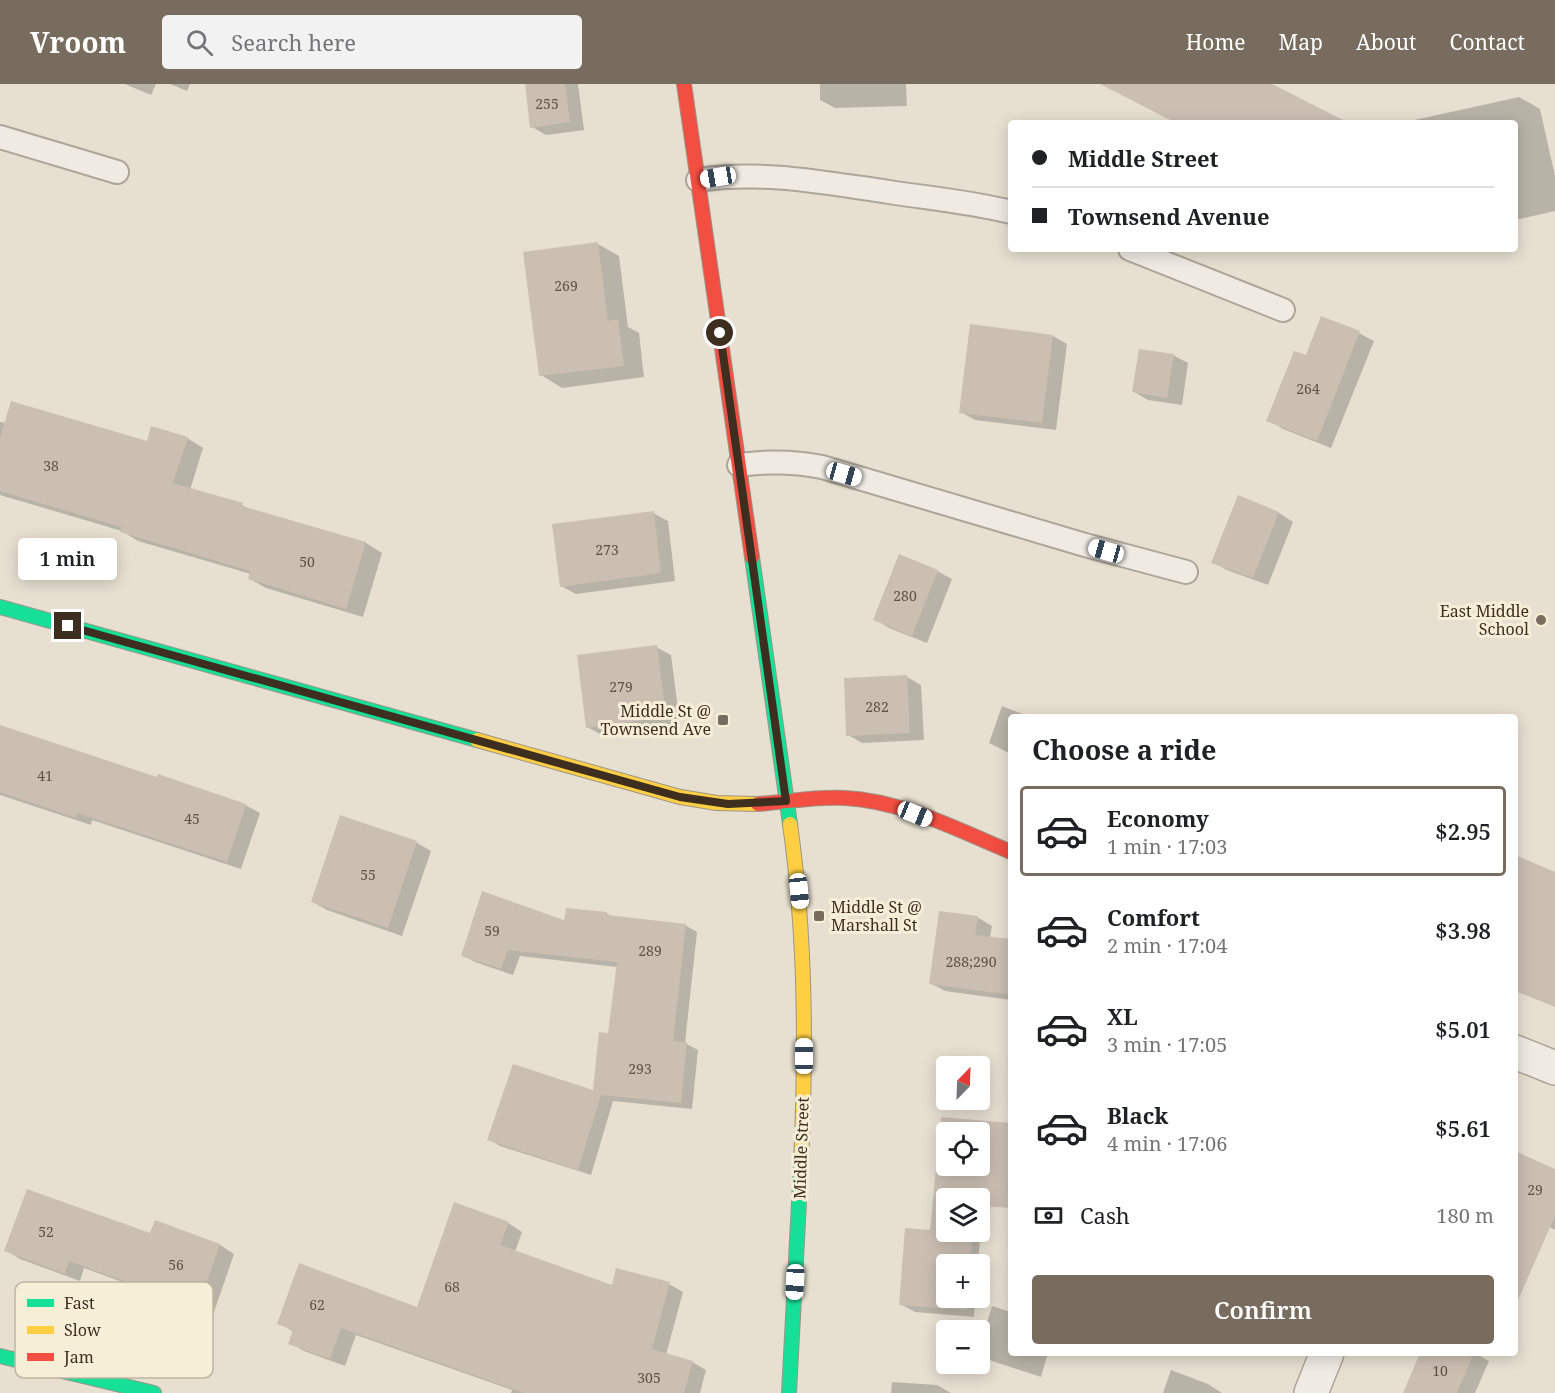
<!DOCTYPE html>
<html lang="en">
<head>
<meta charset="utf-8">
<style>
	:root { --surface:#fff; --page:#f2f2f2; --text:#202124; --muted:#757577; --line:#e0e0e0; --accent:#786c5e }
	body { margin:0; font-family:"Noto Serif",serif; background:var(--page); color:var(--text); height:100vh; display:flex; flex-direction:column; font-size:22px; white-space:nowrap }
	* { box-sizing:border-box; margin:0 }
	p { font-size:20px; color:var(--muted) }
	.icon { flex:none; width:33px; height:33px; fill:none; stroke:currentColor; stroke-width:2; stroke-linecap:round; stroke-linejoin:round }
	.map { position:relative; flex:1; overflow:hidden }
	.sheet { position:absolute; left:1008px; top:630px; width:510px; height:642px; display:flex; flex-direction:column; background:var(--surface); border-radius:6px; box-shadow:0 3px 15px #0003 }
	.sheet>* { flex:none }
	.banner { position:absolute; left:1008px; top:36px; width:510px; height:132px; border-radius:6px; box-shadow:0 3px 15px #0003; display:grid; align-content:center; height:132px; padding:0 24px; background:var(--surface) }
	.needle { width:39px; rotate:23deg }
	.controls { position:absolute; left:936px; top:972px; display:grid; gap:12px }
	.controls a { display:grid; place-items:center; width:54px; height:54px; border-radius:6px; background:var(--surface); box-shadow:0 3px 15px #0003; font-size:30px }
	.end { position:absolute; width:27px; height:27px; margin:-14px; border:8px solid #3d2e20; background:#fff; box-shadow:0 0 0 3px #fff }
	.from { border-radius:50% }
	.bubble { position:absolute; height:42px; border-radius:6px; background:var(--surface); box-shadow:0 3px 15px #0003; font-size:20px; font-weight:600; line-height:42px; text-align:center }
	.car { position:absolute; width:18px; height:36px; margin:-18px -9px; border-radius:8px; box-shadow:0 0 4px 2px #0007; background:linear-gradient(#fff 24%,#345 0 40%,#fff 0 76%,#345 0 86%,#fff 0) }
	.banner b { display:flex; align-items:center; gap:21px; height:57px; font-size:22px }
	.banner b+b { border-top:2px solid var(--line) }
	.banner i { width:15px; height:15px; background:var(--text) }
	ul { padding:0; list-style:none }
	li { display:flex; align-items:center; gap:18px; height:90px; margin:0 12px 9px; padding:0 12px; border:3px solid transparent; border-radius:6px }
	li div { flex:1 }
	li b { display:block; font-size:22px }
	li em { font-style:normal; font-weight:600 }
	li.selected { border-color:var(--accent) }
	li>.icon { width:54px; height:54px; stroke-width:1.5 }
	h2 { padding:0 24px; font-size:27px; line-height:72px }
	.pay { display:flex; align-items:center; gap:15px; height:66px; padding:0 24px; font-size:22px }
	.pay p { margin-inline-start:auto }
	.button { display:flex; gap:12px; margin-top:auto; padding:12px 24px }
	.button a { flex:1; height:69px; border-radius:6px; background:var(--accent); color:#fff; font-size:24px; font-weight:600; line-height:69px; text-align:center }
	header { display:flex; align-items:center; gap:36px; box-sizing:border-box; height:84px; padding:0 30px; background:var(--accent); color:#fff }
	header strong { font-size:28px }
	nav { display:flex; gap:33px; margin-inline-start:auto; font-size:21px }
	.search { width:420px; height:54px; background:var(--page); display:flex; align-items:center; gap:15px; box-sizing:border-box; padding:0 21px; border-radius:6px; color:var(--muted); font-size:22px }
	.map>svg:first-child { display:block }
	.shadow { fill:#0003; fill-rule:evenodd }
	.building { fill:#cbbfb2; fill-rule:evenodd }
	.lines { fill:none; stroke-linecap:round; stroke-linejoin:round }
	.lane-casing { stroke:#ada599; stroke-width:26 }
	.street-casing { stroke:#ada599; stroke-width:36 }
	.fast-casing { stroke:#9c958a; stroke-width:16 }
	.slow-casing { stroke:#9c958a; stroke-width:16 }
	.jam-casing { stroke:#9c958a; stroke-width:16 }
	.lane { stroke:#efebe3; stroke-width:22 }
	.street { stroke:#efebe3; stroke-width:33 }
	.fast { stroke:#16e098; stroke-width:14 }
	.slow { stroke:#ffcf43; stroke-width:14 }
	.jam { stroke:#f24e42; stroke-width:14 }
	.route { stroke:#3d2e20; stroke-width:8 }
	.poi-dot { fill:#786c5e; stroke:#f7eed8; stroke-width:2 }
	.labels { text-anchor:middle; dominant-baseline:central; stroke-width:6; stroke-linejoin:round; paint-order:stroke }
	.number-label { font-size:14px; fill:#605244 }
	.poi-label { font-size:16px; fill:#3d2e20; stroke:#f7eed8; text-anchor:end }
	.street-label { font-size:16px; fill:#3d2e20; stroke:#f7eed8 }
	.key { fill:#f7eed8; stroke:#bfb4a1; stroke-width:1.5 }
	.key-label { font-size:16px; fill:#3d2e20 }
</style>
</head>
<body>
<header>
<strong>Vroom</strong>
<div class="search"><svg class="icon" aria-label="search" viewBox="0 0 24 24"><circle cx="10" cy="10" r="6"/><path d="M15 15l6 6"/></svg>Search here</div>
<nav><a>Home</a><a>Map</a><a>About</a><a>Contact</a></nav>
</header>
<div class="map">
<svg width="1555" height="1309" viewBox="0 0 1555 1309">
	<rect width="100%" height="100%" fill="#e7e0d1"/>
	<!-- shadow -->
	<g class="shadow">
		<polygon points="125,0 156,0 151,11"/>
		<polygon points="170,0 190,0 187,7"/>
		<polygon points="526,0 578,0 584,46 546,51 532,43"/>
		<polygon points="820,0 906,0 907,22 835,24 820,16"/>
		<polygon points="1519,13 1540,25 1555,92 1555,127 1515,136 1515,39 1401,39"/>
		<polygon points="598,160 619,172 628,243 639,249 644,293 562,304 541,291"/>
		<polygon points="1359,249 1374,257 1331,364 1283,345 1268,336 1307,273"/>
		<polygon points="1053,252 1067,260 1056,346 975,336 961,328"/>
		<polygon points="1173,271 1188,279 1182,321 1148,316 1134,308"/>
		<polygon points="0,338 148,359 187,354 203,364 190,406 242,421 251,426 366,459 382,469 363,533 266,504 250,495 251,490 138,457 122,447 0,411"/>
		<polygon points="1239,413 1279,429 1293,438 1268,501 1227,486 1213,478"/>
		<polygon points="653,429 668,437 675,497 576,510 561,502"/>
		<polygon points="937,487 952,495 927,559 889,544 875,535"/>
		<polygon points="656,563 671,571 680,641 602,651 587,643"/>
		<polygon points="907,593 921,601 924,656 862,659 848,651"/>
		<polygon points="1002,622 1030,633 1011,633 1011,670 989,659"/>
		<polygon points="0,643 158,695 245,721 260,729 241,785 92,736 91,741 0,711"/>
		<polygon points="341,733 417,759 431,767 402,852 327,826 313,818"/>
		<polygon points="606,829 613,833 685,841 697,848 685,959 698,966 692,1025 613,1017 591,1091 500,1062 488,1055 594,1008 610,951 617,883 520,872 513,891 475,878 463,871 566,838"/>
		<polygon points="977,833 992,842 990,854 1011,857 1011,916 945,907 930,899"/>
		<path d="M943 1035 997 1047 990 1129H982L978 1180H946V1214H975L974 1233 915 1228 900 1220 932 1147ZM946 1048H980V1082H946ZM946 1114H980V1148H946Z"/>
		<polygon points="1515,1069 1555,1087 1555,1146 1515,1125"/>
		<polygon points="156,1138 220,1161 234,1170 213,1231 84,1184 80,1197 20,1175 6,1166 151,1151"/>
		<polygon points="508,1139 522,1148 515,1168 613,1202 669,1200 683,1208 666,1271 692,1278 706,1286 700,1309 511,1309 512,1306 356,1251 345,1282 304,1267 290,1259 294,1248 279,1239 418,1225"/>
		<polygon points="992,1222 1011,1228 1011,1269 1048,1269 1041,1293 992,1277 980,1270 980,1261"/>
		<polygon points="1422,1269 1474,1269 1489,1277 1475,1309 1419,1309"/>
		<polygon points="1171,1286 1208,1300 1222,1309 1163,1309"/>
		<polygon points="892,1298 937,1301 951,1309 891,1309"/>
	</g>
	<!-- building -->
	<g class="building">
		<polygon points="525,0 565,0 570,38 530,44"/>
		<polygon points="1100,0 1272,0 1349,39 1176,39"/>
		<polygon points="598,158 608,237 618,235 624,282 539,292 523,168"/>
		<polygon points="1321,232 1360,247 1317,357 1266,337 1294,267 1306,271"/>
		<polygon points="970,240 1053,251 1042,339 959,329"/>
		<polygon points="1139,265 1174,270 1167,314 1132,308"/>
		<polygon points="11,317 147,357 151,342 188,353 173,399 243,419 242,422 366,458 346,525 248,495 250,487 120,448 121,443 0,407 0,354"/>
		<polygon points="1238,411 1279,428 1253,494 1211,479"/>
		<polygon points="654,427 661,489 560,503 552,440"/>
		<polygon points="899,470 938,486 912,552 873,536"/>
		<polygon points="657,561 666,633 586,644 577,571"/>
		<polygon points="907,591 910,649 846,652 844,594"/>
		<polygon points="0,641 157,693 158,690 246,720 227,778 77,729 76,734 0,708"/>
		<polygon points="340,731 417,757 388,844 311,818"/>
		<polygon points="1515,771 1555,788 1555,923 1515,907"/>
		<polygon points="482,807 564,836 566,824 607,828 607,831 686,840 673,957 687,958 681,1019 601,1011 578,1086 487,1056 513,980 593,1006 599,948 608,949 617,878 508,866 501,885 461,872"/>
		<polygon points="939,827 978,832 975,851 1011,855 1011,911 929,900"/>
		<path d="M941 1033 1011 1039V1124L980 1122V1114H946V1148H973L970 1180H946V1214H968L966 1226 899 1221 905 1144 930 1146ZM946 1048H980V1082H946Z"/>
		<polygon points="1515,1067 1555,1085 1555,1132 1515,1223"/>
		<polygon points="27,1105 150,1149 155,1136 220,1160 198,1224 69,1177 65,1190 4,1167"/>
		<polygon points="454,1118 509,1138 500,1161 612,1201 616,1184 670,1198 652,1265 693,1277 684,1309 524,1309 341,1244 330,1275 288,1260 293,1246 277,1240 299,1179 417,1223"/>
		<polygon points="1420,1269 1474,1269 1457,1309 1403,1309"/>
	</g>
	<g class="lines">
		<!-- lane casing -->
		<g class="lane-casing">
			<g id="lane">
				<polyline points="0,53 117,88"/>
				<path d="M698 96C762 86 825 99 889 108 929 114 971 118 1011 128"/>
				<polyline points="1130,165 1283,226"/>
				<path d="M739 381C768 377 793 377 822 383L1085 461 1186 488"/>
			</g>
		</g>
		<!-- street casing -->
		<g class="street-casing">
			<g id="street">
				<polyline points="1515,968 1555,984"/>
				<polyline points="1311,1309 1327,1269"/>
			</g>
		</g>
		<!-- fast casing -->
		<g class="fast-casing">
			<g id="fast">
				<polyline points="752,473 790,740"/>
				<polyline points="0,523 477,656"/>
				<polyline points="0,1272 154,1309"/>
				<polyline points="789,1309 801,1080"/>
			</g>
		</g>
		<!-- slow casing -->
		<g class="slow-casing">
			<g id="slow">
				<polyline points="477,656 680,713 717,719 758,720"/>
				<path d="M790 740C806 853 806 967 801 1080"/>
			</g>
		</g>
		<!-- jam casing -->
		<g class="jam-casing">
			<g id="jam">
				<polyline points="684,0 752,473"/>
				<path d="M758 720C787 718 816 712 845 714 903 717 958 746 1011 768"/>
			</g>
		</g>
		<!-- lane -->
		<use href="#lane" class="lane"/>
		<!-- street -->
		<use href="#street" class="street"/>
		<!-- fast -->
		<use href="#fast" class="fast"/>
		<!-- slow -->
		<use href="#slow" class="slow"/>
		<!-- jam -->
		<use href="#jam" class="jam"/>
	</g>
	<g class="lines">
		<!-- route -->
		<polyline class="route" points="68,542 680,713 728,720 786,717 720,249"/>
	</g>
	<!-- markers -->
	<g class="poi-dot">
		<circle cx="1541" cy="536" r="6"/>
		<rect x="717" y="630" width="12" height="12" rx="3"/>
		<rect x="813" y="826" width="12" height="12" rx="3"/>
	</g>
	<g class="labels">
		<!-- number labels -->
		<g class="number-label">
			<text x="547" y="19">255</text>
			<text x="566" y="201">269</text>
			<text x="1308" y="304">264</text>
			<text x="51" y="381">38</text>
			<text x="607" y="465">273</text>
			<text x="307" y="477">50</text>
			<text x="905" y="511">280</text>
			<text x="621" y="602">279</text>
			<text x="877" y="622">282</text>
			<text x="45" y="691">41</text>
			<text x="192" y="734">45</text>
			<text x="368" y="790">55</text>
			<text x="492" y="846">59</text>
			<text x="650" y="866">289</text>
			<text x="971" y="877">288;290</text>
			<text x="640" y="984">293</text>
			<text x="1535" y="1105">29</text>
			<text x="46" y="1147">52</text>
			<text x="176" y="1180">56</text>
			<text x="452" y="1202">68</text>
			<text x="317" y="1220">62</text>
			<text x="1440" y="1286">10</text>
			<text x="649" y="1293">305</text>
		</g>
		<!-- poi labels -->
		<g class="poi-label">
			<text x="1529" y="527">East Middle<tspan x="1529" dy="18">School</tspan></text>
			<text x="711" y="627">Middle St @<tspan x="711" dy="18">Townsend Ave</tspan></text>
			<text x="831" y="823" text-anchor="start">Middle St @<tspan x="831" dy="18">Marshall St</tspan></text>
		</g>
		<!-- street labels -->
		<g class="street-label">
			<text transform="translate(801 1064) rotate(-88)">Middle Street</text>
		</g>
	</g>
	<!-- legend -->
	<rect x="15" y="1198" width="198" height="96" rx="9" class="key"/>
	<rect x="27" y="1215" width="27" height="8" fill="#16e098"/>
	<rect x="27" y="1242" width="27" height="8" fill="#ffcf43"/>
	<rect x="27" y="1269" width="27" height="8" fill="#f24e42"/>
	<g class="key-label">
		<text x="64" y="1225">Fast</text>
		<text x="64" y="1252">Slow</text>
		<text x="64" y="1279">Jam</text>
	</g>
</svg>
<div class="controls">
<a><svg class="needle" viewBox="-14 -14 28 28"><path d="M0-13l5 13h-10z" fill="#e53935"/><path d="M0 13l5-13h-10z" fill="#757577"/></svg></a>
<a><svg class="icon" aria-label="locate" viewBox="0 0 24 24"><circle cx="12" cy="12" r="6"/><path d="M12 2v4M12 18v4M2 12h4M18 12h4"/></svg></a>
<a><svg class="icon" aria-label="layers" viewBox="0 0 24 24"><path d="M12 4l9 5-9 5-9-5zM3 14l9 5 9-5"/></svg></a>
<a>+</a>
<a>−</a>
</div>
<i class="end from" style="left:720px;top:249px"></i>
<i class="end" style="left:68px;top:542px"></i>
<div class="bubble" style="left:18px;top:454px;width:99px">1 min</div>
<i class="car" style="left:718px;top:93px;rotate:261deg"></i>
<i class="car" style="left:844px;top:390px;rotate:106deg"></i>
<i class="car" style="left:1106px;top:467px;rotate:286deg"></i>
<i class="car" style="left:915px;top:730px;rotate:112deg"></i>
<i class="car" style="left:799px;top:807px;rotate:174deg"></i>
<i class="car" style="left:804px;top:972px;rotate:0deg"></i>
<i class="car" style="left:795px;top:1198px;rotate:183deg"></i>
<div class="banner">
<b><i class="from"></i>Middle Street</b>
<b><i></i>Townsend Avenue</b>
</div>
<section class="sheet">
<h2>Choose a ride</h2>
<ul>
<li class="selected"><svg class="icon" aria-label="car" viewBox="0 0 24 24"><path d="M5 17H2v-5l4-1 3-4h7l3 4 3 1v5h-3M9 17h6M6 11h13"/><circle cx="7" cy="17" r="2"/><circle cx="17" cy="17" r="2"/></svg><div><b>Economy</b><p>1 min · 17:03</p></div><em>$2.95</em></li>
<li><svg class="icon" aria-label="car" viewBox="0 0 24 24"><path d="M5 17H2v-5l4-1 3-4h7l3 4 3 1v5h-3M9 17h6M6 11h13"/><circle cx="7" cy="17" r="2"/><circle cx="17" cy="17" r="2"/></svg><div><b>Comfort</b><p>2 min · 17:04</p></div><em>$3.98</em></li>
<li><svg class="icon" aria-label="car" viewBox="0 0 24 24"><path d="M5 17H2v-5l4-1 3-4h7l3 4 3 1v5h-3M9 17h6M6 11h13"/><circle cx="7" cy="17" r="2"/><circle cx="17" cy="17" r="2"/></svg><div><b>XL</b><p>3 min · 17:05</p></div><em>$5.01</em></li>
<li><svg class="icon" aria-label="car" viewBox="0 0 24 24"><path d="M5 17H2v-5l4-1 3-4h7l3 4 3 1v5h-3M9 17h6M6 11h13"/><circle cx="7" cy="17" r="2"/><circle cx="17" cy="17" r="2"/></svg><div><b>Black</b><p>4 min · 17:06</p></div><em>$5.61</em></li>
</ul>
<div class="pay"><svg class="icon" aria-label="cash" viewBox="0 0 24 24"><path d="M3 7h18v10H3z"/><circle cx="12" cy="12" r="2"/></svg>Cash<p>180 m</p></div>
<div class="button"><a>Confirm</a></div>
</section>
</div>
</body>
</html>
